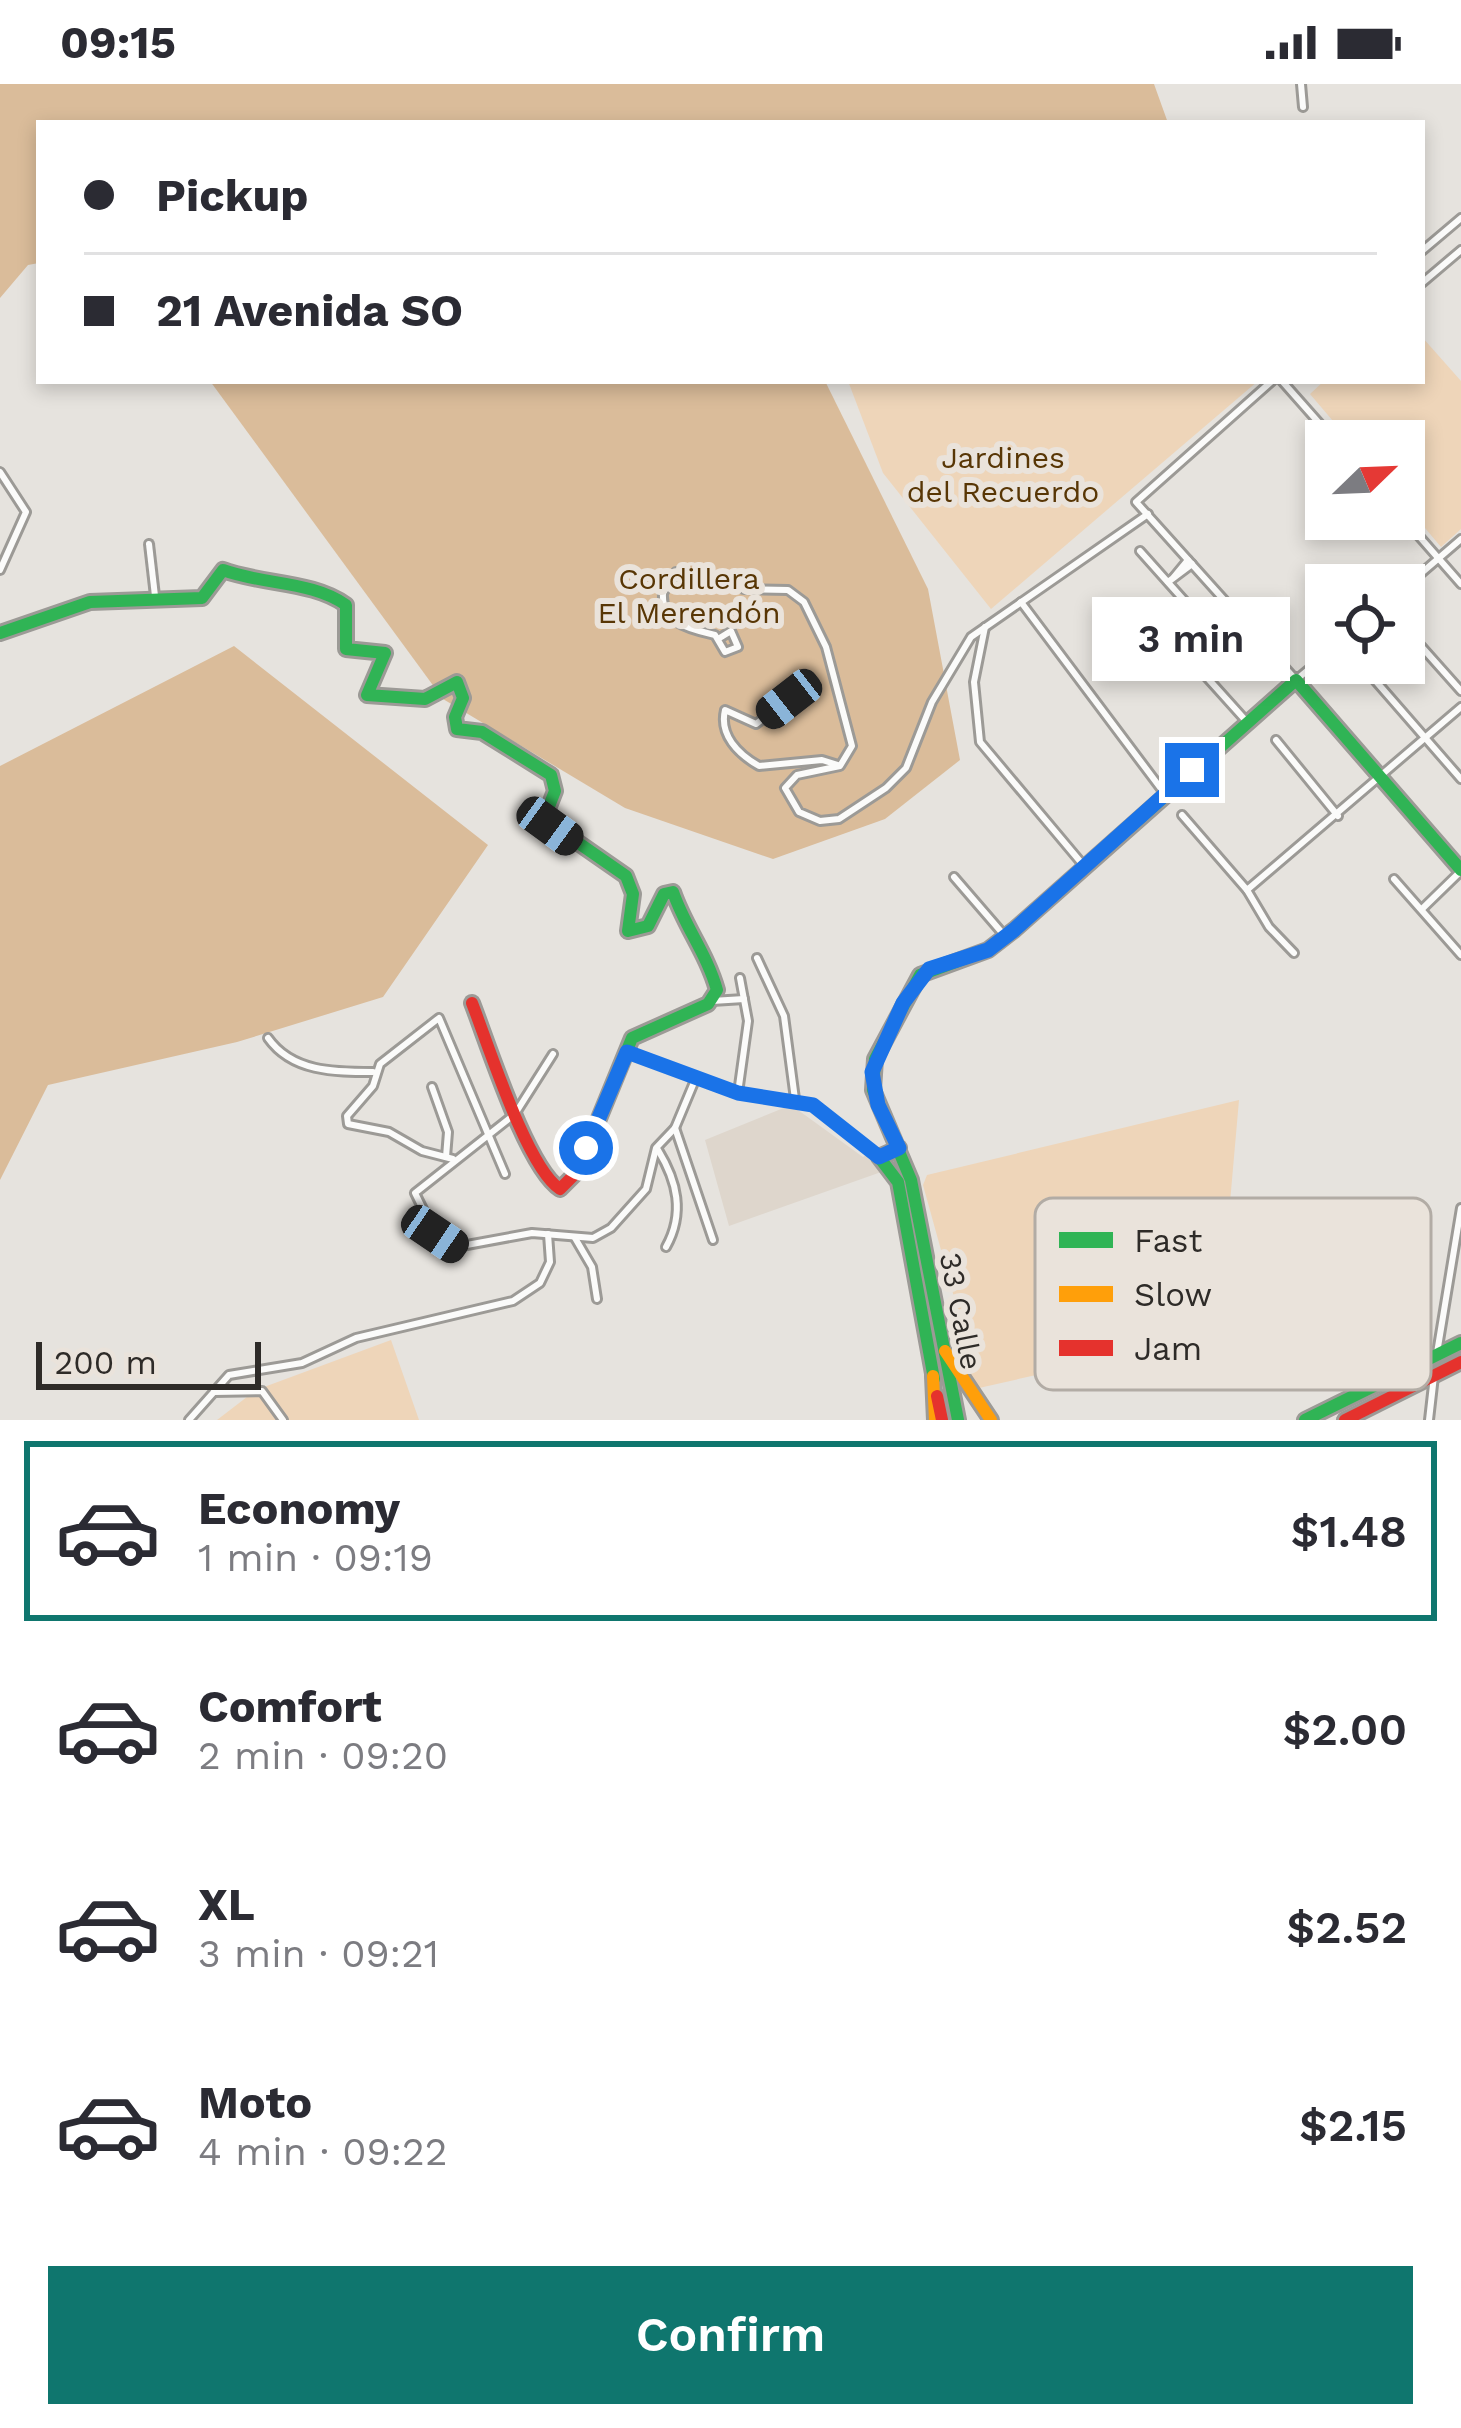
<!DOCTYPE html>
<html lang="en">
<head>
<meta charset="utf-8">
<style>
	:root { --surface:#fff; --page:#f2f2f3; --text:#2b2b33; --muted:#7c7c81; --line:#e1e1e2; --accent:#0f766e }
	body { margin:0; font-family:"Work Sans",sans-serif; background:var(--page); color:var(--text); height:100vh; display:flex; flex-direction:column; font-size:45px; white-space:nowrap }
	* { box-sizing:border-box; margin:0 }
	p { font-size:39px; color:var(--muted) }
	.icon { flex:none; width:66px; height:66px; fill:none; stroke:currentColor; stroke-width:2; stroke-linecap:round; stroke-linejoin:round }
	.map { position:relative; height:1336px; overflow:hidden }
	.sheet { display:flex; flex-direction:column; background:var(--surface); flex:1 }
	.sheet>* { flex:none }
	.guide { position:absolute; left:36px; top:36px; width:1389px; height:264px; border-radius:0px; box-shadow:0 6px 18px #0003; display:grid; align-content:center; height:264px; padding:0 48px; background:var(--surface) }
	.needle { width:78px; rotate:67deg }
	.controls { position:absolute; left:1305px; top:336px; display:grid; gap:24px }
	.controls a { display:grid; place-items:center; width:120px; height:120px; border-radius:0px; background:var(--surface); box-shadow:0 6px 18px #0003; font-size:60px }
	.scale { position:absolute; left:36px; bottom:30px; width:225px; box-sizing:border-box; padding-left:12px; border:6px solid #2e2b28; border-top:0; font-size:33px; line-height:42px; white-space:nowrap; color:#2e2b28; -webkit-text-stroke:9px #eae3db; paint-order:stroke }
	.end { position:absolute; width:54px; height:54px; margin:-27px; border:15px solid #1a73e8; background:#fff; box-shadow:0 0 0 6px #fff }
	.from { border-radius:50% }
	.bubble { position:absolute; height:84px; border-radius:0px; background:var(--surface); box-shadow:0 6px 18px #0003; font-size:39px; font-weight:600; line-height:84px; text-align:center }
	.car { position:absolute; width:36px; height:72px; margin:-36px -18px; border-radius:15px; box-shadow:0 0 9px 3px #0007; background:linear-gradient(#222 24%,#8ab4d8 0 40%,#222 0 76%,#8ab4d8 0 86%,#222 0) }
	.guide b { display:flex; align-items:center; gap:42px; height:114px; font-size:45px }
	.guide b+b { border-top:3px solid var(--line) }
	.guide i { width:30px; height:30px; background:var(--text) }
	ul { padding:21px 0 0; list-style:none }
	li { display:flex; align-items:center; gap:36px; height:180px; margin:0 24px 18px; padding:0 24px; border:6px solid transparent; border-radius:0px }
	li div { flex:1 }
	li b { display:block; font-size:45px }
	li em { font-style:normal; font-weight:600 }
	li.current { border-color:var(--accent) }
	li>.icon { width:108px; height:108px; stroke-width:1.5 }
	.button { display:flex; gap:24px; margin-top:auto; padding:24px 48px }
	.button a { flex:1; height:138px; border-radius:0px; background:var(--accent); color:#fff; font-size:48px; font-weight:600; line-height:138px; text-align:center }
	.status { display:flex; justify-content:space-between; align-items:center; height:84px; padding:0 60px; background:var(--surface); direction:ltr }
	.status svg { height:33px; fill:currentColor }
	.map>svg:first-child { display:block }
	.built { fill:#ded6cc }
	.green { fill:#eed5b9 }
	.forest { fill:#dabc9a }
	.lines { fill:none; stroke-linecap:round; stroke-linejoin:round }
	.street-casing { stroke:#9c9a96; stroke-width:12 }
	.fast-casing { stroke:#9c9a96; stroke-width:18 }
	.slow-casing { stroke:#9c9a96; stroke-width:18 }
	.jam-casing { stroke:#9c9a96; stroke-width:18 }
	.street { stroke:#fbfbfa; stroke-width:6 }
	.fast { stroke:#30b455; stroke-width:12 }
	.slow { stroke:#ff9f0a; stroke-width:12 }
	.jam { stroke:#e5322d; stroke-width:12 }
	.route { stroke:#1a73e8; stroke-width:15 }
	.labels { text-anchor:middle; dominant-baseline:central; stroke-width:12; stroke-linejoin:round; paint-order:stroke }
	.park-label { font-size:30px; fill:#583605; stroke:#eae3db }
	.street-label { font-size:30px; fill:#2e2b28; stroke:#eae3db }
	.key { fill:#eae3db; stroke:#b2aca5; stroke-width:3 }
	.key-label { font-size:33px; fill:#2e2b28 }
</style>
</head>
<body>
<div class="status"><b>09:15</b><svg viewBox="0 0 49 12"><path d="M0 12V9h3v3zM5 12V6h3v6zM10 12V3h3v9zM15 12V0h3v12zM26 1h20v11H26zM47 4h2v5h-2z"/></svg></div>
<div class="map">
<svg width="1461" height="1336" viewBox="0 0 1461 1336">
	<rect width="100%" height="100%" fill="#e6e3de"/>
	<!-- built -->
	<polygon class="built" points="791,1021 863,1073 870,1068 884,1087 729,1142 705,1056"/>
	<!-- green -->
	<g class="green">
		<polygon points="1422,253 1461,297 1461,445 1441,463 1404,419 1404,357 1350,357 1310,310 1324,297 1422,297"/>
		<polygon points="848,297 1258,297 991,525 883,389"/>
		<polygon points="1239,1016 1226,1164 1105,1195 1112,1264 1098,1277 979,1304 967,1292 959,1231 923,1101 927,1091"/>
		<polygon points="391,1256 419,1336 217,1336 256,1306"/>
	</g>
	<!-- forest -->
	<g class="forest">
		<polygon points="0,0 1154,0 1168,39 39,39 39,179 28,181 0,214"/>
		<polygon points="210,297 825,297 928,505 960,676 885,735 773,775 625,724 443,615"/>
		<polygon points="234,562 488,761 383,913 237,958 48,1001 0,1096 0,682"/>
	</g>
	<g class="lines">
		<!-- street casing -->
		<g class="street-casing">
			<g id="street">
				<polyline points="1301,0 1303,23"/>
				<polyline points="1422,167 1461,134"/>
				<polyline points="1422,199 1461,166"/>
				<polyline points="1272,297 1136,418 1296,596 1326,571"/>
				<polyline points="1282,297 1335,357"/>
				<polyline points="0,388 26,428 0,486"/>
				<polyline points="1404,435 1461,500"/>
				<polyline points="149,460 155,512"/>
				<polyline points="1140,467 1198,532"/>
				<polyline points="1174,493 1188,476"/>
				<polyline points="1168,498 1192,480"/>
				<polyline points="1404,504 1461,455"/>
				<polyline points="1021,518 1165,710"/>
				<polyline points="1150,530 1247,638"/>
				<polyline points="985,543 974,598 980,658 1084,782"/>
				<polyline points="1404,543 1461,607"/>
				<path d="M718 555 731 547 738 563 725 568 715 551C691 545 661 540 663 509L676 488 744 505 788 506 804 518 826 563 852 662 840 682 797 691 785 704 799 728 820 737 839 735 886 704 906 684 932 618 971 553 1148 430"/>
				<polyline points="1360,579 1461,695"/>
				<path d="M789 615 756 640 725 626C719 651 738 670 759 682L822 676 838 681"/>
				<polyline points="1276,656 1338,732"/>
				<polyline points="1182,731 1247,806 1461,623"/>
				<polyline points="954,793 1004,851"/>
				<polyline points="1394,795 1461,871"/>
				<polyline points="1247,806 1269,843 1294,869"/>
				<polyline points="1422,825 1461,787"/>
				<polyline points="757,874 784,932 795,1015"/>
				<polyline points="712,917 744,915"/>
				<path d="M268 954C292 988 334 988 373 988"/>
				<polyline points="627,968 738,1009 813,1021 879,1073"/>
				<polyline points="553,970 515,1030 415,1109 435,1150 456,1163 532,1149 593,1154 611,1144 646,1105 656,1064 675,1044 695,996"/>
				<polyline points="432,1003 448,1048 446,1073"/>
				<polyline points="738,1009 748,937 740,894"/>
				<polyline points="675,1044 713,1156"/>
				<path d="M658 1066C677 1097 685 1129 666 1163"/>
				<polyline points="453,1075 422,1067 389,1048 348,1040 347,1032 373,1002 380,980 439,934 505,1090"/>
				<polyline points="575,1154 592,1183 597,1215"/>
				<polyline points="1437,1269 1461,1124"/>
				<polyline points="214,1308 262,1307 283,1336"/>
				<polyline points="189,1336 229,1291 302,1279 356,1254 513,1217 540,1199 550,1178 548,1150"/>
				<polyline points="1429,1336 1434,1292"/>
			</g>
		</g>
		<!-- fast casing -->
		<g class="fast-casing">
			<g id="fast">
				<path d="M0 549 90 518 202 514 223 486C264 501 313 497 346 521V565L385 569 367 611 425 615 457 598 463 614 455 633 457 645 482 648 551 691 555 707 544 735 626 792 633 810 628 847 648 842 664 810 673 808C685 843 707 870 717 906L708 920 632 954 591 1054"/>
				<polyline points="899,1064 879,1073 898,1098 934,1295"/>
				<polyline points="958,1336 911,1096 873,1006 875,975 920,891 988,866 1014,846 1296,596 1461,786"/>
				<polyline points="1305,1336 1461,1259"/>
			</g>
		</g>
		<!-- slow casing -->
		<g class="slow-casing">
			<g id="slow">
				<polyline points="945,1267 991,1336"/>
				<polyline points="933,1292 935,1336"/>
			</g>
		</g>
		<!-- jam casing -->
		<g class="jam-casing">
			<g id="jam">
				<path d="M472 919C488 960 527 1084 560 1105L578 1087 591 1054"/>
				<polyline points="937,1312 942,1336"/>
				<polyline points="1345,1336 1461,1278"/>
			</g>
		</g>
		<!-- street -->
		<use href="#street" class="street"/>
		<!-- fast -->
		<use href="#fast" class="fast"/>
		<!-- slow -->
		<use href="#slow" class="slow"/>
		<!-- jam -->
		<use href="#jam" class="jam"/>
	</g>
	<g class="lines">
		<!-- route -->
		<polyline class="route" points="586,1064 627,968 738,1009 813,1021 879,1073 899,1064 878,1021 872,988 903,919 929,885 988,866 1014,846 1192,686"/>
	</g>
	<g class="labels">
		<!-- park labels -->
		<g class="park-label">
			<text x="1003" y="373">Jardines<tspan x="1003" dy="34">del Recuerdo</tspan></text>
			<text x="689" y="494">Cordillera<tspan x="689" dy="34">El Merendón</tspan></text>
		</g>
		<!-- street labels -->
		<g class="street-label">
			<text transform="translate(961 1227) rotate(79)">33 Calle</text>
		</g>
	</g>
	<!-- legend -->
	<rect x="1035" y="1114" width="396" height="192" rx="18" class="key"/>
	<rect x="1059" y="1148" width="54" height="16" fill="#30b455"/>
	<rect x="1059" y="1202" width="54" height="16" fill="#ff9f0a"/>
	<rect x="1059" y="1256" width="54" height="16" fill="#e5322d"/>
	<g class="key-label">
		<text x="1134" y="1168">Fast</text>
		<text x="1134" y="1222">Slow</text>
		<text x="1134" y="1276">Jam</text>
	</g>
</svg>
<div class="controls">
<a><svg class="needle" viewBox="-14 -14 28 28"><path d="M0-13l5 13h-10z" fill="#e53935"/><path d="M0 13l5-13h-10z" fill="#7c7c81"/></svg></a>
<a><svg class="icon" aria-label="locate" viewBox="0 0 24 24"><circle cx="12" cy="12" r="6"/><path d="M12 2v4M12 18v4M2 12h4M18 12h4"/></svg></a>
</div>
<div class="scale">200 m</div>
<i class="end from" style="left:586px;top:1064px"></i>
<i class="end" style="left:1192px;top:686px"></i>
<div class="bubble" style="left:1092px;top:513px;width:198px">3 min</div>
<i class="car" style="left:789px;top:615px;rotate:232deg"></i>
<i class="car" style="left:550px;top:742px;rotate:126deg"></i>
<i class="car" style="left:435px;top:1150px;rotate:124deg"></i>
<div class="guide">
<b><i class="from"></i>Pickup</b>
<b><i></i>21 Avenida SO</b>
</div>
</div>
<section class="sheet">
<ul>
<li class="current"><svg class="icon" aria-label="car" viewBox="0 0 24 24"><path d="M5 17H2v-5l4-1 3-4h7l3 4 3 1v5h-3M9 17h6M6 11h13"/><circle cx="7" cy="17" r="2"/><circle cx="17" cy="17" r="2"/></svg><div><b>Economy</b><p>1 min · 09:19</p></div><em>$1.48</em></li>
<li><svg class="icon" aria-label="car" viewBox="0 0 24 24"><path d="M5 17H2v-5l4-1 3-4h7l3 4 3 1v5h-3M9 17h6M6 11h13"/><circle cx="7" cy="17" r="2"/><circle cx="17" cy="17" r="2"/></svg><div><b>Comfort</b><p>2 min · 09:20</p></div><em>$2.00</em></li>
<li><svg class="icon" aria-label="car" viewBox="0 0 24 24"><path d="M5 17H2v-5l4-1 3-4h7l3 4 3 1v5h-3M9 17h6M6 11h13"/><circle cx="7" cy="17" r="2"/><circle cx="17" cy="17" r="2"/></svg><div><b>XL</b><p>3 min · 09:21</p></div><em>$2.52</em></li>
<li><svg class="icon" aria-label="car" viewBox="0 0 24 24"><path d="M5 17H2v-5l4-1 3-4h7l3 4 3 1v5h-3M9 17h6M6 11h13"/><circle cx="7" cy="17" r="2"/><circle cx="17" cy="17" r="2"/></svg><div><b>Moto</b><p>4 min · 09:22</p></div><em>$2.15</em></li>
</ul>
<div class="button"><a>Confirm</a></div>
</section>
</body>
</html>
